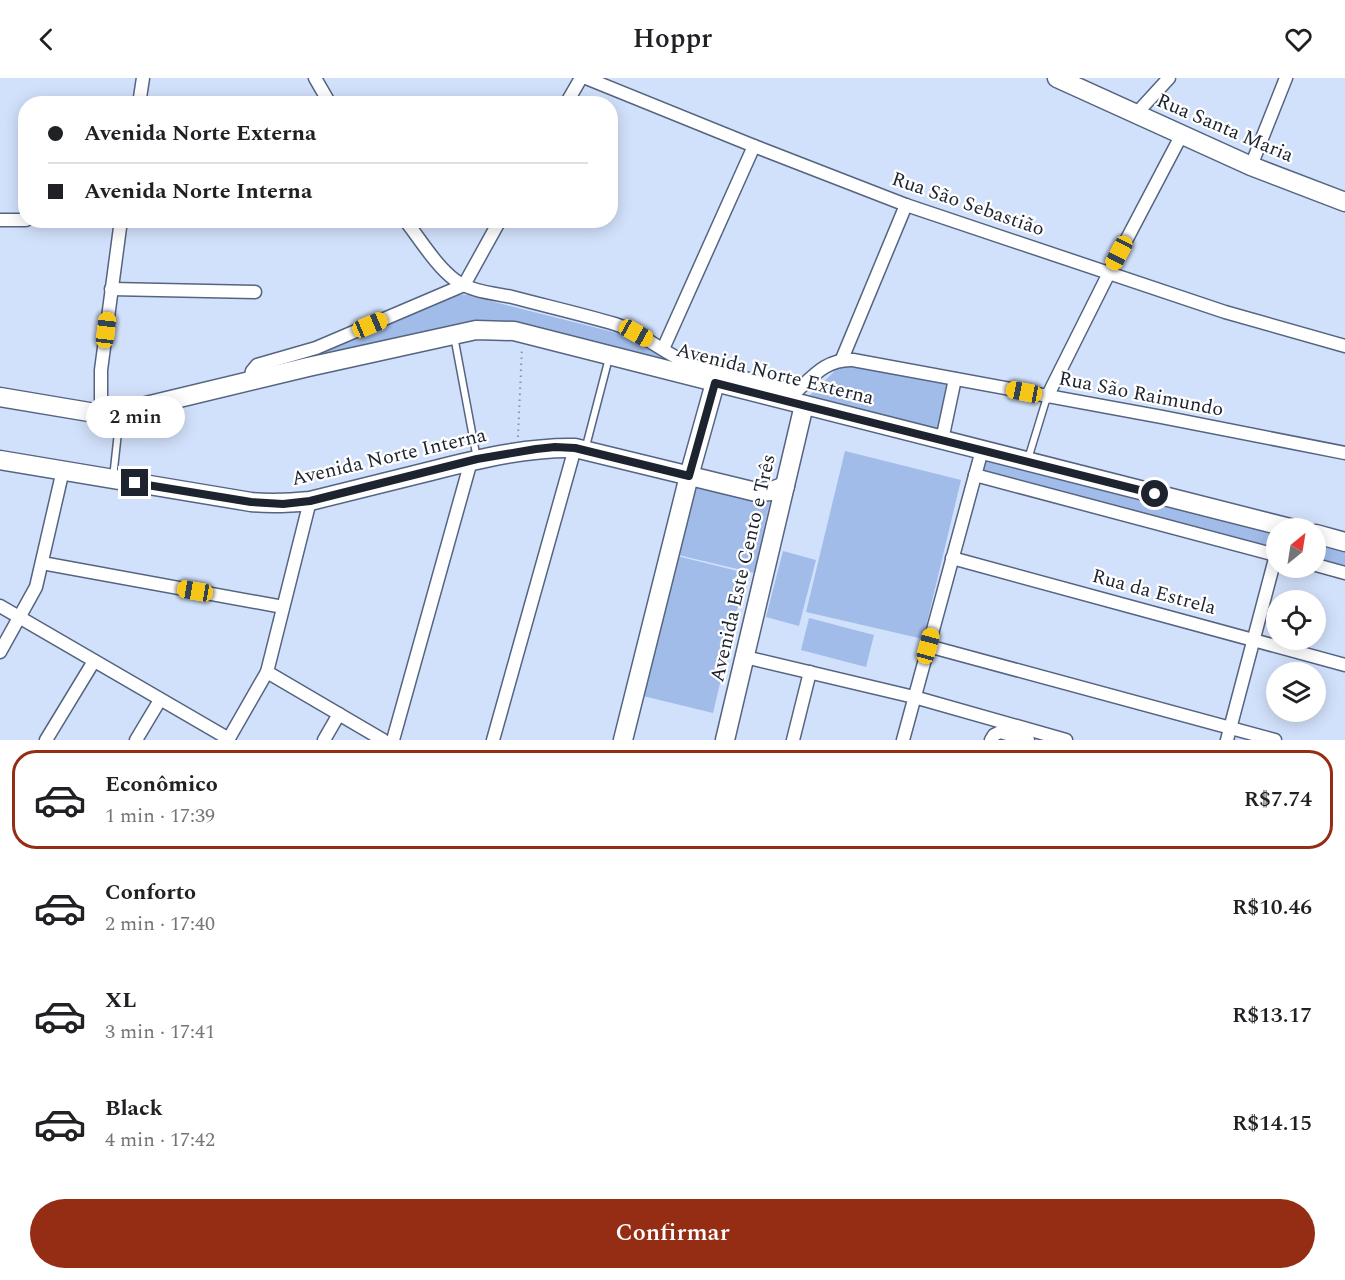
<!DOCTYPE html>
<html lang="pt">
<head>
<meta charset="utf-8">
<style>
	:root { --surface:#fff; --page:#f6f6f6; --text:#202124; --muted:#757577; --line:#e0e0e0; --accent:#952d14 }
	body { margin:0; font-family:Spectral,serif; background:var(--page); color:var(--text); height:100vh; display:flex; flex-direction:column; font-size:22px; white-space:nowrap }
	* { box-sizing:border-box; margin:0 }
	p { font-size:20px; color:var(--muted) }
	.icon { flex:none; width:33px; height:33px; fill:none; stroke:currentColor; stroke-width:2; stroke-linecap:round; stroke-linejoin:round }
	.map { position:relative; height:662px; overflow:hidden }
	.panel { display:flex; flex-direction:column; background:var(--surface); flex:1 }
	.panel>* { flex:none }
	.banner { position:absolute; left:18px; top:18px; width:600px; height:132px; border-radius:24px; box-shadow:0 3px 15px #0003; display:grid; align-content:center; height:132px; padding:0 30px; background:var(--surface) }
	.needle { width:39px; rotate:30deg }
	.buttons { position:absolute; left:1266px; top:440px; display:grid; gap:12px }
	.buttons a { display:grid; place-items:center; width:60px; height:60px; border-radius:50%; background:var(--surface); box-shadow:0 3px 15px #0003; font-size:30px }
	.end { position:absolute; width:27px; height:27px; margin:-14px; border:8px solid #1d232f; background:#fff; box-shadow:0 0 0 3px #fff }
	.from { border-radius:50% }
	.bubble { position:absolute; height:42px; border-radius:21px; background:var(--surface); box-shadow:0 3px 15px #0003; font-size:20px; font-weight:600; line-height:42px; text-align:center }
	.car { position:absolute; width:18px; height:36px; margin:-18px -9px; border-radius:8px; box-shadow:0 0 4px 2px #0007; background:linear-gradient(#f5c518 24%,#345 0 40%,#f5c518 0 76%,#345 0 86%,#f5c518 0) }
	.banner b { display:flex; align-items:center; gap:21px; height:57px; font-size:22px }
	.banner b+b { border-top:2px solid var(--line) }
	.banner i { width:15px; height:15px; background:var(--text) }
	ul { padding:10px 0 0; list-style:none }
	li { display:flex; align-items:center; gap:18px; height:99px; margin:0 12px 9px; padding:0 18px; border:3px solid transparent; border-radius:24px }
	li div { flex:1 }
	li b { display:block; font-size:22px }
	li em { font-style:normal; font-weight:600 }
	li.active { border-color:var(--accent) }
	li>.icon { width:54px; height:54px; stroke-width:1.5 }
	.action { display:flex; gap:12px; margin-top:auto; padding:12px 30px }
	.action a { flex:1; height:69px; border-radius:36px; background:var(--accent); color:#fff; font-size:24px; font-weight:600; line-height:69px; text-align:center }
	header { display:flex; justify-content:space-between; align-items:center; height:78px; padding:0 30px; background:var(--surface); font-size:27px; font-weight:600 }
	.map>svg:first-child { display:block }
	.green { fill:#a2bce9 }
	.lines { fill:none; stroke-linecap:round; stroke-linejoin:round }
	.lane-casing { stroke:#556480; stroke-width:9 }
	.street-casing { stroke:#556480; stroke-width:15 }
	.secondary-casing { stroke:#556480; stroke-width:21 }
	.path { stroke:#8691a5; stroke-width:2; stroke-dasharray:1.5 4.5; stroke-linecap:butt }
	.lane { stroke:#fff; stroke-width:6 }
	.street { stroke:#fff; stroke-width:12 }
	.secondary { stroke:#fff; stroke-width:18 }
	.route { stroke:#1d232f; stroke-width:8 }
	.labels { text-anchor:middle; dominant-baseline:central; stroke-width:4.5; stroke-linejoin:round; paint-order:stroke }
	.street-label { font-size:20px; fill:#1d232f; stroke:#fff }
</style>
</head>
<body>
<header><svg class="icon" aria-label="back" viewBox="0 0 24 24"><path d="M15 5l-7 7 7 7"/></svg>Hoppr<svg class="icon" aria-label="heart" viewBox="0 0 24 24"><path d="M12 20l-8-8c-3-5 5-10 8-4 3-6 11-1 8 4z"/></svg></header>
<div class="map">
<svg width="1345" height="662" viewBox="0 0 1345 662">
	<rect width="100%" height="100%" fill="#d2e1fb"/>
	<!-- green -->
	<g class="green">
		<polygon points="453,216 467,217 625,257 639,263 669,284 507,245 492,243 456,247 313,281 312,277"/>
		<polygon points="843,285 950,307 940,353 806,321"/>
		<polygon points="845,373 961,402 923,561 806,534"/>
		<polygon points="987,380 1276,453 1276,472 982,395"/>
		<polygon points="690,405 770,424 754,495 674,476"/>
		<polygon points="1316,463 1345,470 1345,490 1316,483"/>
		<polygon points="783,473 816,482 799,548 766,539"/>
		<polygon points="677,478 746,495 713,635 643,618"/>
		<polygon points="809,540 874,557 866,589 801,572"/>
	</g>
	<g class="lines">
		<!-- lane casing -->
		<g class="lane-casing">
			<g id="lane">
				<polyline points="454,258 477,381"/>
				<polyline points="585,372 609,280"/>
				<polyline points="1028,381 1047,319"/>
				<polyline points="113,400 120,336"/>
			</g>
		</g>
		<!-- street casing -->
		<g class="street-casing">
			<g id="street">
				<polyline points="315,0 330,26"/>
				<polyline points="586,0 754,68 906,127 1225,234 1345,268"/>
				<polyline points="139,26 143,0"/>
				<polyline points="566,26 581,0"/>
				<polyline points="1136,36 1169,0"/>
				<polyline points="1251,88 1286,0"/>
				<polyline points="0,142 26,142"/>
				<path d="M405 142C420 161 436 188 455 202 472 214 493 215 512 219 546 228 581 236 615 246 643 255 664 276 692 287L797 313C814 297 827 281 853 282L1162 339 1345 375"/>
				<polyline points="464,207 500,142"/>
				<polyline points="111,211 255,214"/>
				<polyline points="663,271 754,68"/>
				<polyline points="842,281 906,127"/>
				<polyline points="250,303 252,293 257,287 316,270 464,207"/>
				<polyline points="1047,319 1109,195 1181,58"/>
				<polyline points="101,336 101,292 121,142"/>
				<polyline points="942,362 955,301"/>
				<polyline points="975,397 1276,477"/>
				<polyline points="952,480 1345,587"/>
				<polyline points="42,485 283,529"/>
				<polyline points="1316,487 1345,495"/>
				<polyline points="0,528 229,661"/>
				<polyline points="928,568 1275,662"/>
				<polyline points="0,574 36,509 63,392"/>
				<polyline points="745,579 914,619 1066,662"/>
				<polyline points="267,594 383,662"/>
				<polyline points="46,662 94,583"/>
				<polyline points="136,662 160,622"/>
				<polyline points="228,662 267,594 310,423"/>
				<polyline points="324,662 339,636"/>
				<polyline points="393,662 471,383"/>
				<polyline points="493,662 575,370"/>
				<polyline points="793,662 810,594"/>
				<polyline points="903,662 982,372"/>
				<polyline points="991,662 994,657 1000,654 1028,662"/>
				<polyline points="1227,662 1276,477"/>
			</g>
		</g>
		<!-- secondary casing -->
		<g class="secondary-casing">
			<g id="secondary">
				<polyline points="1057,0 1251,88 1345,124"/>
				<polyline points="0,319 101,336 121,334 308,289 476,252 514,253 1290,450"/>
				<path d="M0 382 251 424C271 426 290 425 310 423 350 413 390 403 431 393 478 381 526 369 575 370L756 414 772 413 785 408"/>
				<polyline points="1316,456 1345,464"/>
				<polyline points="623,662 689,398 715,305"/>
				<polyline points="725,662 804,327"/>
			</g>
		</g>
		<!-- path -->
		<polyline class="path" points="518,359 522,269"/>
		<!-- lane -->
		<use href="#lane" class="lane"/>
		<!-- street -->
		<use href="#street" class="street"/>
		<!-- secondary -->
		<use href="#secondary" class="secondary"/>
	</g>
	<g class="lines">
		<!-- route -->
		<polyline class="route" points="135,405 251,424 283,426 310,423 477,381 536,371 555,369 575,370 689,398 715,305 1155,416"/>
	</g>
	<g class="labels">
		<!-- street labels -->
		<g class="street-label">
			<text transform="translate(1225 50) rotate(23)">Rua Santa Maria</text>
			<text transform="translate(968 126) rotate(19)">Rua São Sebastião</text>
			<text transform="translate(775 296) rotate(14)">Avenida Norte Externa</text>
			<text transform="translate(1141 316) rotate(11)">Rua São Raimundo</text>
			<text transform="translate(389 379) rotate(-13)">Avenida Norte Interna</text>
			<text transform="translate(743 490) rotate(-77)">Avenida Este Cento e Três</text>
			<text transform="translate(1154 514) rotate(15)">Rua da Estrela</text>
		</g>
	</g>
</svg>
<div class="buttons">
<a><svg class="needle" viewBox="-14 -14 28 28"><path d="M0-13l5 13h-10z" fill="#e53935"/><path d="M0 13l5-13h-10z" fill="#757577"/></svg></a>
<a><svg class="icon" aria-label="locate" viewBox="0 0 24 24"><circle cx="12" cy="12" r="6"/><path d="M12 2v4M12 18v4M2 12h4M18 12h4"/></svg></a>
<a><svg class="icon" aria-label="layers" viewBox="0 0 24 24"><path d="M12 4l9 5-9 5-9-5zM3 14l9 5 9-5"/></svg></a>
</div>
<i class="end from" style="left:1155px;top:416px"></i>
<i class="end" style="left:135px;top:405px"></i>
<div class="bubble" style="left:86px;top:318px;width:99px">2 min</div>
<i class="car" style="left:1119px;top:175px;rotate:208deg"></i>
<i class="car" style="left:370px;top:247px;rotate:67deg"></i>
<i class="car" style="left:106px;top:252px;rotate:7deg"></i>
<i class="car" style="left:636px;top:255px;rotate:119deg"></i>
<i class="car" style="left:1024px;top:314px;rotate:281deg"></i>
<i class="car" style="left:195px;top:513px;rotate:280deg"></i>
<i class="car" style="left:928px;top:568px;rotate:15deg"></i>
<div class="banner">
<b><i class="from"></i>Avenida Norte Externa</b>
<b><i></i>Avenida Norte Interna</b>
</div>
</div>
<section class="panel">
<ul>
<li class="active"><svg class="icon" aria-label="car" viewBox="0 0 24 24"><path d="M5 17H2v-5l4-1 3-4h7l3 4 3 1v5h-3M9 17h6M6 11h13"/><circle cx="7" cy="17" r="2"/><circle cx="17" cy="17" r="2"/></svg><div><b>Econômico</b><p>1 min · 17:39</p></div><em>R$7.74</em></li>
<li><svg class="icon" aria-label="car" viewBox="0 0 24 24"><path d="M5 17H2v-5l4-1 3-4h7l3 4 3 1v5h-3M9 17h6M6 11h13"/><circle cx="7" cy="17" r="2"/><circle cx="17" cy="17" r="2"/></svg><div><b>Conforto</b><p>2 min · 17:40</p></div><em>R$10.46</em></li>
<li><svg class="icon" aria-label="car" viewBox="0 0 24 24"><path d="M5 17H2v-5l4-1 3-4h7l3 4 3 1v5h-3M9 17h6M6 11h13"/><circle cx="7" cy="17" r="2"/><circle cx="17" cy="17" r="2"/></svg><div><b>XL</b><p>3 min · 17:41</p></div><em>R$13.17</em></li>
<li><svg class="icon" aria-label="car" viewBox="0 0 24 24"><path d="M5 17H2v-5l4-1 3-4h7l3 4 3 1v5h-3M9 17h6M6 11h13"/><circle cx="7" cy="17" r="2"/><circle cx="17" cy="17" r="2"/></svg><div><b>Black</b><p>4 min · 17:42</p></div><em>R$14.15</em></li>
</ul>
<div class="action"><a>Confirmar</a></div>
</section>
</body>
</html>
